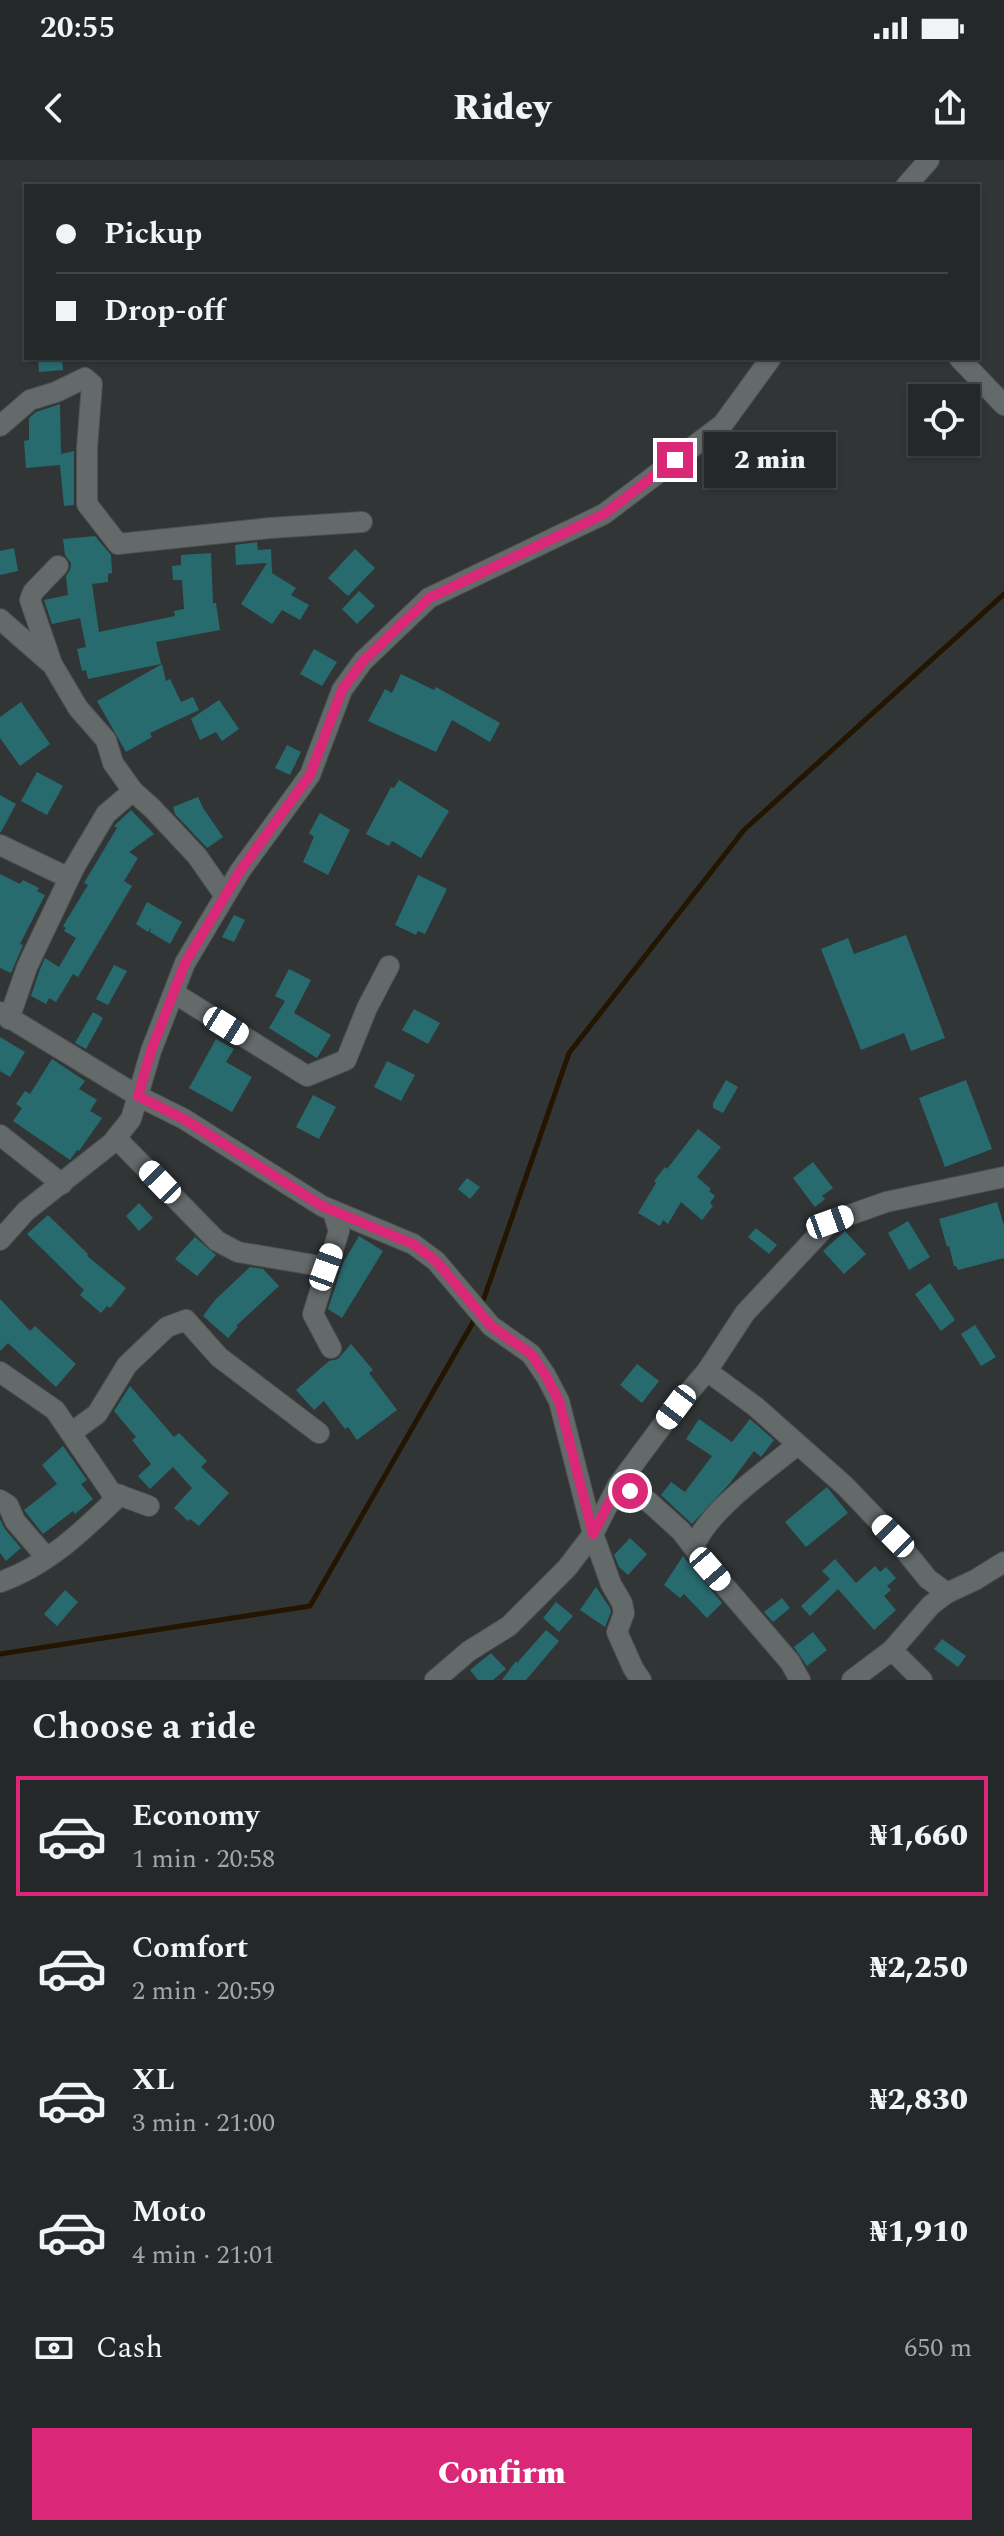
<!DOCTYPE html>
<html lang="en">
<head>
<meta charset="utf-8">
<style>
	:root { --surface:#252828; --page:#2d3030; --text:#f1f3f6; --muted:#a3a6a8; --line:#424445; --accent:#db2777 }
	body { margin:0; font-family:Spectral,serif; background:var(--page); color:var(--text); height:100vh; display:flex; flex-direction:column; font-size:30px; white-space:nowrap }
	* { box-sizing:border-box; margin:0 }
	p { font-size:26px; color:var(--muted) }
	.icon { flex:none; width:44px; height:44px; fill:none; stroke:currentColor; stroke-width:2; stroke-linecap:round; stroke-linejoin:round }
	.map { position:relative; height:1520px; overflow:hidden }
	.sheet { display:flex; flex-direction:column; background:var(--surface); flex:1 }
	.sheet>* { flex:none }
	.guide { position:absolute; left:24px; top:24px; width:956px; height:176px; border-radius:0px; box-shadow:0 2px 6px #0004,0 0 0 2px var(--line); display:grid; align-content:center; height:176px; padding:0 32px; background:var(--surface) }
	.controls { position:absolute; left:908px; top:224px; display:grid; gap:16px }
	.controls a { display:grid; place-items:center; width:72px; height:72px; border-radius:0px; background:var(--surface); box-shadow:0 2px 6px #0004,0 0 0 2px var(--line); font-size:40px }
	.end { position:absolute; width:36px; height:36px; margin:-18px; border:10px solid #db2777; background:#fff; box-shadow:0 0 0 4px #fff }
	.from { border-radius:50% }
	.bubble { position:absolute; height:56px; border-radius:0px; background:var(--surface); box-shadow:0 2px 6px #0004,0 0 0 2px var(--line); font-size:26px; font-weight:800; line-height:56px; text-align:center }
	.car { position:absolute; width:24px; height:48px; margin:-24px -12px; border-radius:10px; box-shadow:0 0 6px 2px #0007; background:linear-gradient(#fff 24%,#345 0 40%,#fff 0 76%,#345 0 86%,#fff 0) }
	.guide b { display:flex; align-items:center; gap:28px; height:76px; font-size:30px }
	.guide b+b { border-top:2px solid var(--line) }
	.guide i { width:20px; height:20px; background:var(--text) }
	ul { padding:0; list-style:none }
	li { display:flex; align-items:center; gap:24px; height:120px; margin:0 16px 12px; padding:0 16px; border:4px solid transparent; border-radius:0px }
	li div { flex:1 }
	li b { display:block; font-size:30px }
	li em { font-style:normal; font-weight:800 }
	li.selected { border-color:var(--accent) }
	li>.icon { width:72px; height:72px; stroke-width:1.5 }
	h2 { padding:0 32px; font-size:36px; line-height:96px }
	.pay { display:flex; align-items:center; gap:20px; height:88px; padding:0 32px; font-size:30px }
	.pay p { margin-inline-start:auto }
	.primary-button { display:flex; gap:16px; margin-top:auto; padding:16px 32px }
	.primary-button a { flex:1; height:92px; border-radius:0px; background:var(--accent); color:#fff; font-size:32px; font-weight:800; line-height:92px; text-align:center }
	.status { display:flex; justify-content:space-between; align-items:center; height:56px; padding:0 40px; background:var(--surface); direction:ltr }
	.status svg { height:22px; fill:currentColor }
	header { display:flex; justify-content:space-between; align-items:center; height:104px; padding:0 32px; background:var(--surface); font-size:36px; font-weight:800 }
	.map>svg:first-child { display:block }
	.lines { fill:none; stroke-linecap:round; stroke-linejoin:round }
	.stream { stroke:#241500; stroke-width:5 }
	.building { fill:#286b6f }
	.minor-casing { stroke:#4d5151; stroke-width:22 }
	.minor { stroke:#646969; stroke-width:20 }
	.route { stroke:#db2777; stroke-width:10 }
</style>
</head>
<body>
<div class="status"><b>20:55</b><svg viewBox="0 0 49 12"><path d="M0 12V9h3v3zM5 12V6h3v6zM10 12V3h3v9zM15 12V0h3v12zM26 1h20v11H26zM47 4h2v5h-2z"/></svg></div>
<header><svg class="icon" aria-label="back" viewBox="0 0 24 24"><path d="M15 5l-7 7 7 7"/></svg>Ridey<svg class="icon" aria-label="share" viewBox="0 0 24 24"><path d="M12 15V3M7 8l5-5 5 5M5 13v7h14v-7"/></svg></header>
<div class="map">
<svg width="1004" height="1520" viewBox="0 0 1004 1520">
	<rect width="100%" height="100%" fill="#313536"/>
	<g class="lines">
		<!-- stream -->
		<g class="stream">
			<polyline points="482,1144 569,893 744,670 1004,434"/>
			<polyline points="0,1494 310,1446 476,1157"/>
		</g>
	</g>
	<!-- building -->
	<g class="building">
		<polygon points="38,198 62,198 63,210 39,212"/>
		<polygon points="60,244 61,294 74,291 74,345 64,346 60,305 26,308 24,281 29,280 29,258 36,252"/>
		<polygon points="95,376 111,395 112,413 108,414 108,422 92,424 99,472 175,456 174,451 184,449 182,420 173,420 172,406 181,405 181,395 211,393 213,443 216,443 220,470 156,482 161,504 88,519 86,510 82,511 77,489 86,487 80,458 52,464 44,440 68,435 66,416 70,410 71,403 65,395 63,379"/>
		<polygon points="257,382 258,390 271,389 272,413 296,428 291,435 309,445 300,460 282,450 272,464 241,444 267,403 236,405 235,385"/>
		<polygon points="14,388 18,411 0,415 0,391"/>
		<polygon points="355,389 375,408 348,436 328,418"/>
		<polygon points="359,431 375,446 357,464 342,449"/>
		<polygon points="314,489 337,502 322,526 300,514"/>
		<polygon points="162,504 166,521 170,519 181,542 193,537 199,550 150,573 152,577 126,592 97,541"/>
		<polygon points="401,514 434,530 436,527 500,563 490,582 452,560 436,592 368,561 385,529 392,533"/>
		<polygon points="219,540 239,569 222,581 216,572 200,580 191,559"/>
		<polygon points="21,542 50,584 20,606 0,578 0,557"/>
		<polygon points="287,585 301,592 290,615 275,608"/>
		<polygon points="37,612 63,626 47,655 21,641"/>
		<polygon points="399,620 449,651 421,698 392,681 389,686 366,674 391,627 394,628"/>
		<polygon points="0,635 16,644 1,672 0,672"/>
		<polygon points="198,637 203,648 223,677 207,688 175,654 173,647"/>
		<polygon points="131,650 154,674 129,692 138,698 124,721 132,726 78,817 73,814 56,842 49,838 46,844 31,836 39,812 45,798 59,807 76,778 64,771 66,768 63,766 88,725 84,723 117,668 114,666"/>
		<polygon points="320,653 350,670 328,715 303,702 314,677 309,673"/>
		<polygon points="0,714 20,724 23,720 39,728 37,731 45,735 20,784 23,785 11,813 0,808"/>
		<polygon points="418,715 447,729 425,774 418,771 416,775 395,765"/>
		<polygon points="147,742 182,762 170,784 150,772 151,767 148,772 136,764"/>
		<polygon points="234,755 245,760 234,782 222,777"/>
		<polygon points="906,775 945,878 911,891 904,873 861,890 821,789 848,778 854,794"/>
		<polygon points="114,805 127,811 108,845 96,839"/>
		<polygon points="289,809 311,820 294,853 331,875 317,898 269,868 285,841 275,836"/>
		<polygon points="414,849 440,863 428,884 402,870"/>
		<polygon points="93,852 103,858 86,889 75,883"/>
		<polygon points="0,877 25,892 10,917 0,911"/>
		<polygon points="216,879 234,889 226,902 252,917 232,952 189,928"/>
		<polygon points="52,899 85,921 79,929 97,940 90,951 102,958 79,991 77,990 70,1000 13,961 22,948 16,944 25,931 30,934"/>
		<polygon points="387,901 415,915 401,941 374,927"/>
		<polygon points="726,920 738,927 723,953 713,948 713,943"/>
		<polygon points="966,920 992,989 945,1007 919,938"/>
		<polygon points="313,935 336,947 319,979 296,967"/>
		<polygon points="698,969 721,987 697,1017 711,1029 709,1031 715,1036 710,1043 713,1046 702,1060 681,1042 668,1064 663,1060 660,1066 638,1053 656,1023 654,1021 665,1007 667,1009"/>
		<polygon points="813,1002 833,1028 822,1036 825,1039 815,1047 793,1018"/>
		<polygon points="467,1018 480,1027 470,1039 458,1029"/>
		<polygon points="997,1042 1004,1066 1004,1098 958,1110 956,1106 954,1106 949,1086 947,1087 939,1059"/>
		<polygon points="139,1043 153,1058 139,1071 126,1056"/>
		<polygon points="48,1055 88,1094 87,1096 126,1128 110,1148 107,1146 101,1153 80,1135 84,1130 27,1074"/>
		<polygon points="908,1061 930,1097 909,1110 888,1073"/>
		<polygon points="756,1068 777,1085 769,1094 748,1077"/>
		<polygon points="845,1071 866,1094 844,1114 823,1091"/>
		<polygon points="359,1076 383,1091 342,1158 328,1149 343,1103"/>
		<polygon points="195,1077 216,1095 197,1116 175,1099"/>
		<polygon points="250,1107 263,1109 279,1126 236,1166 238,1167 228,1178 203,1156 215,1140"/>
		<polygon points="930,1123 955,1160 941,1171 915,1134"/>
		<polygon points="0,1139 30,1171 35,1166 76,1204 56,1227 8,1183 0,1191"/>
		<polygon points="975,1165 996,1197 981,1206 961,1174"/>
		<polygon points="351,1184 373,1210 369,1213 397,1250 357,1280 348,1267 345,1269 324,1241 314,1250 296,1230 329,1201 338,1199"/>
		<polygon points="637,1204 659,1221 642,1243 620,1225"/>
		<polygon points="130,1226 174,1277 179,1273 207,1301 201,1307 229,1333 199,1366 190,1359 188,1361 174,1348 192,1328 173,1307 150,1329 138,1316 151,1304 132,1280 136,1277 114,1251"/>
		<polygon points="699,1259 732,1282 750,1259 774,1280 761,1297 754,1291 730,1323 692,1364 661,1335 671,1322 685,1332 712,1296 686,1279"/>
		<polygon points="63,1286 87,1320 81,1324 93,1339 75,1354 73,1351 43,1374 24,1350 57,1324 42,1305"/>
		<polygon points="827,1327 848,1353 806,1387 785,1362"/>
		<polygon points="0,1359 5,1369 21,1388 6,1401 0,1393"/>
		<polygon points="630,1378 647,1394 628,1415 619,1407 614,1395"/>
		<polygon points="683,1396 722,1443 707,1458 684,1434 680,1438 664,1425"/>
		<polygon points="835,1399 856,1423 875,1406 880,1412 886,1407 896,1418 887,1426 891,1430 884,1436 896,1450 874,1470 838,1429 810,1456 801,1446 830,1419 822,1411"/>
		<polygon points="596,1427 610,1448 611,1452 605,1467 580,1450"/>
		<polygon points="65,1430 78,1442 57,1466 44,1454"/>
		<polygon points="782,1438 790,1448 773,1462 764,1452"/>
		<polygon points="556,1442 573,1456 559,1472 543,1458"/>
		<polygon points="546,1470 559,1481 526,1520 502,1520 516,1501 517,1503"/>
		<polygon points="813,1472 827,1490 807,1506 794,1487"/>
		<polygon points="942,1479 966,1496 958,1507 934,1489"/>
		<polygon points="491,1493 506,1509 493,1520 478,1520 470,1510"/>
	</g>
	<g class="lines">
		<!-- minor casing -->
		<g class="minor-casing">
			<g id="minor">
				<polyline points="906,26 929,0"/>
				<polyline points="959,198 1004,245"/>
				<polyline points="0,266 30,240 56,232 85,218 92,224 87,288 87,344 118,384 270,368 362,362"/>
				<polyline points="58,406 33,432 30,440 52,504 78,548 106,580 113,603 133,631 153,649 197,696 225,736"/>
				<polyline points="0,459 49,502"/>
				<polyline points="0,685 69,718"/>
				<polyline points="174,833 307,916 346,900 367,848 389,806"/>
				<polyline points="0,852 138,936 184,959 322,1046 413,1084 436,1101 491,1166 531,1194 546,1216 559,1241 593,1374 611,1424 622,1443 624,1453 617,1472 633,1508 641,1520"/>
				<polyline points="9,859 27,807 74,708 106,654 133,631"/>
				<polyline points="0,975 62,1024"/>
				<polyline points="116,978 217,1081 238,1092 326,1107"/>
				<polyline points="0,1080 26,1051 112,983 131,959 151,891 185,803 240,711 310,615 342,530 363,501 429,438 604,354 723,264 771,198"/>
				<polyline points="331,1188 313,1154 339,1071 333,1052"/>
				<polyline points="707,1211 756,1247 845,1326 893,1376 928,1419 947,1433 975,1420 1004,1402"/>
				<polyline points="0,1212 55,1250 111,1332 149,1346"/>
				<polyline points="71,1273 97,1254 127,1205 167,1167 186,1160 219,1197 319,1273"/>
				<polyline points="618,1325 649,1342 681,1371 710,1409 790,1502 800,1520"/>
				<polyline points="0,1340 8,1345 15,1361 46,1397"/>
				<path d="M694 1387C708 1350 767 1310 797 1285"/>
				<path d="M0 1422C47 1406 85 1369 120 1335"/>
				<polyline points="435,1520 469,1491 509,1466 567,1408 593,1374 618,1325 676,1247 707,1211 745,1153 830,1062 886,1042 1004,1017"/>
				<polyline points="852,1520 892,1490"/>
				<polyline points="922,1520 892,1490 931,1445 947,1433"/>
			</g>
		</g>
		<!-- minor -->
		<use href="#minor" class="minor"/>
	</g>
	<g class="lines">
		<!-- route -->
		<polyline class="route" points="630,1331 618,1325 593,1374 559,1241 546,1216 531,1194 491,1166 436,1101 413,1084 322,1046 184,959 138,936 151,891 185,803 240,711 310,615 342,530 363,501 429,438 604,354 675,300"/>
	</g>
</svg>
<div class="controls">
<a><svg class="icon" aria-label="locate" viewBox="0 0 24 24"><circle cx="12" cy="12" r="6"/><path d="M12 2v4M12 18v4M2 12h4M18 12h4"/></svg></a>
</div>
<i class="end from" style="left:630px;top:1331px"></i>
<i class="end" style="left:675px;top:300px"></i>
<div class="bubble" style="left:704px;top:272px;width:132px">2 min</div>
<i class="car" style="left:226px;top:866px;rotate:122deg"></i>
<i class="car" style="left:160px;top:1022px;rotate:316deg"></i>
<i class="car" style="left:830px;top:1062px;rotate:70deg"></i>
<i class="car" style="left:326px;top:1107px;rotate:20deg"></i>
<i class="car" style="left:676px;top:1247px;rotate:217deg"></i>
<i class="car" style="left:893px;top:1376px;rotate:315deg"></i>
<i class="car" style="left:710px;top:1409px;rotate:139deg"></i>
<div class="guide">
<b><i class="from"></i>Pickup</b>
<b><i></i>Drop-off</b>
</div>
</div>
<section class="sheet">
<h2>Choose a ride</h2>
<ul>
<li class="selected"><svg class="icon" aria-label="car" viewBox="0 0 24 24"><path d="M5 17H2v-5l4-1 3-4h7l3 4 3 1v5h-3M9 17h6M6 11h13"/><circle cx="7" cy="17" r="2"/><circle cx="17" cy="17" r="2"/></svg><div><b>Economy</b><p>1 min · 20:58</p></div><em>₦1,660</em></li>
<li><svg class="icon" aria-label="car" viewBox="0 0 24 24"><path d="M5 17H2v-5l4-1 3-4h7l3 4 3 1v5h-3M9 17h6M6 11h13"/><circle cx="7" cy="17" r="2"/><circle cx="17" cy="17" r="2"/></svg><div><b>Comfort</b><p>2 min · 20:59</p></div><em>₦2,250</em></li>
<li><svg class="icon" aria-label="car" viewBox="0 0 24 24"><path d="M5 17H2v-5l4-1 3-4h7l3 4 3 1v5h-3M9 17h6M6 11h13"/><circle cx="7" cy="17" r="2"/><circle cx="17" cy="17" r="2"/></svg><div><b>XL</b><p>3 min · 21:00</p></div><em>₦2,830</em></li>
<li><svg class="icon" aria-label="car" viewBox="0 0 24 24"><path d="M5 17H2v-5l4-1 3-4h7l3 4 3 1v5h-3M9 17h6M6 11h13"/><circle cx="7" cy="17" r="2"/><circle cx="17" cy="17" r="2"/></svg><div><b>Moto</b><p>4 min · 21:01</p></div><em>₦1,910</em></li>
</ul>
<div class="pay"><svg class="icon" aria-label="cash" viewBox="0 0 24 24"><path d="M3 7h18v10H3z"/><circle cx="12" cy="12" r="2"/></svg>Cash<p>650 m</p></div>
<div class="primary-button"><a>Confirm</a></div>
</section>
</body>
</html>
